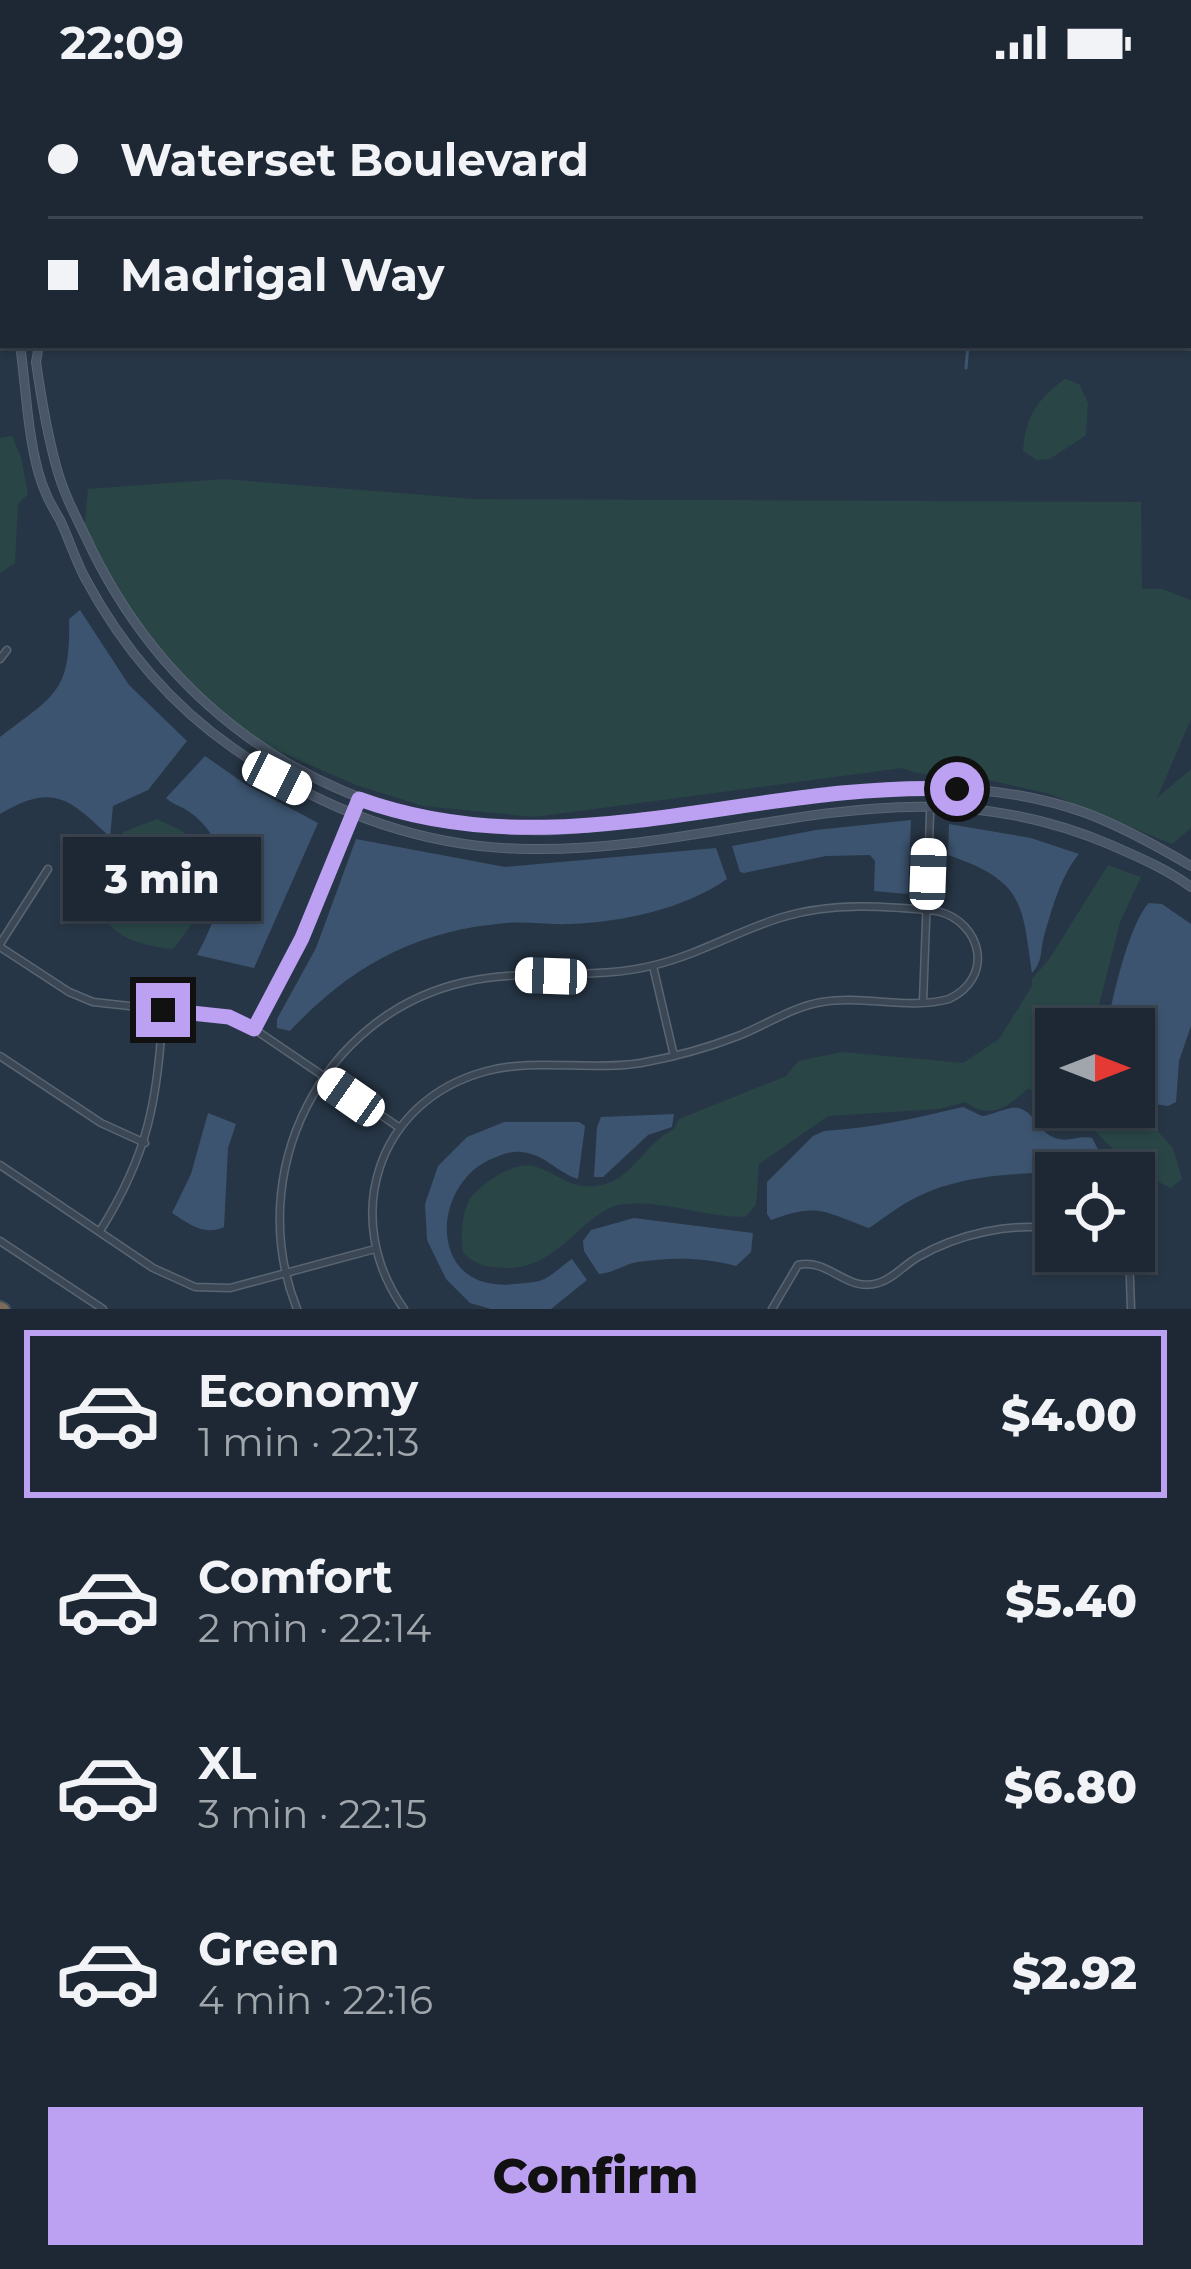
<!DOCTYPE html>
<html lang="en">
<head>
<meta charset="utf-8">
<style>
	:root { --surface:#1d2834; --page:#2a3440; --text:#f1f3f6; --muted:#a0a6ac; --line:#3b444f; --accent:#bca0f2 }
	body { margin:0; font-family:Montserrat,sans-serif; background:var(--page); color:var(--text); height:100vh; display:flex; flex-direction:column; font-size:45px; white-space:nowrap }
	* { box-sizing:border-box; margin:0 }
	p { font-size:39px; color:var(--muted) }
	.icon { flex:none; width:66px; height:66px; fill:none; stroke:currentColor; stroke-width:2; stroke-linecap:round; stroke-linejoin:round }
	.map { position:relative; height:1225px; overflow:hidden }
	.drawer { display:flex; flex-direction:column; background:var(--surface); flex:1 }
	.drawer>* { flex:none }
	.guide { position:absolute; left:0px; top:0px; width:1191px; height:264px; box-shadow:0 3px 9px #0004,0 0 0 3px var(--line); display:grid; align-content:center; height:264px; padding:0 48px; background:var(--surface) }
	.needle { width:78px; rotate:90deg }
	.tools { position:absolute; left:1035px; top:924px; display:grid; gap:24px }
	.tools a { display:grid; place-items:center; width:120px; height:120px; border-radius:0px; background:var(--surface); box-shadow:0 3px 9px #0004,0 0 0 3px var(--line); font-size:60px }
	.end { position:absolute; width:54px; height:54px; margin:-27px; border:15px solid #bca0f2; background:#111; box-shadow:0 0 0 6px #111 }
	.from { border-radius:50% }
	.bubble { position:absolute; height:84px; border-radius:0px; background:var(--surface); box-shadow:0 3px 9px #0004,0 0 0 3px var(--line); font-size:39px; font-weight:800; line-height:84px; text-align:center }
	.car { position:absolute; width:36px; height:72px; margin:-36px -18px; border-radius:15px; box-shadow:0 0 9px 3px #0007; background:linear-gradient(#fff 24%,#345 0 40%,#fff 0 76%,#345 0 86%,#fff 0) }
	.guide b { display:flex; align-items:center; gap:42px; height:114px; font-size:45px }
	.guide b+b { border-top:3px solid var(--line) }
	.guide i { width:30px; height:30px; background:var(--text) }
	ul { padding:21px 0 0; list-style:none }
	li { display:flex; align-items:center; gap:36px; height:168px; margin:0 24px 18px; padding:0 24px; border:6px solid transparent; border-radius:0px }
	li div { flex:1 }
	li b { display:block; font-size:45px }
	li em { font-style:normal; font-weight:800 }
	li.selected { border-color:var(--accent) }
	li>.icon { width:108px; height:108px; stroke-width:1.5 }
	.button { display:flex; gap:24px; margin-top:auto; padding:24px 48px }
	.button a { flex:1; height:138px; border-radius:0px; background:var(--accent); color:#111; font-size:48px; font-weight:800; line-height:138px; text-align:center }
	.status { display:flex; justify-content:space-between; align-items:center; height:84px; padding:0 60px; background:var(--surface); direction:ltr }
	.status svg { height:33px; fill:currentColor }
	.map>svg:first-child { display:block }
	.green { fill:#294546 }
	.water { fill:#3c546f }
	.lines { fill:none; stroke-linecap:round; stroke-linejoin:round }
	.stream { stroke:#3c546f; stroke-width:3 }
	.street-casing { stroke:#5a6572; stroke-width:9 }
	.secondary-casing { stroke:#5a6572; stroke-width:10 }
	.highway-casing { stroke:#46525f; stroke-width:14 }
	.street { stroke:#3b4755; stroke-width:6 }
	.secondary { stroke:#495668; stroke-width:8 }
	.highway { stroke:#7b6b58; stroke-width:10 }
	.route { stroke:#bca0f2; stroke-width:15 }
</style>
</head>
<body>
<div class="status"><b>22:09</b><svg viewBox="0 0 49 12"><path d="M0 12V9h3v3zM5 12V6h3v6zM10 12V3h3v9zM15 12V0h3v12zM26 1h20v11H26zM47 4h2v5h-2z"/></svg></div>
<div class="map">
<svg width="1191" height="1225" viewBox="0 0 1191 1225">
	<rect width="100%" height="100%" fill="#273646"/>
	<!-- green -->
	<g class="green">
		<path d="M1065 295 1079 300 1088 319 1086 351 1050 375 1037 376 1023 367C1025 334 1037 315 1065 295Z"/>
		<polygon points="12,352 21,373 28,410 18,420 15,479 0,489 0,354"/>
		<polygon points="224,395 474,415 1141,418 1142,505 1162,505 1191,516 1191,635 1157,714 1191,685 1191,744 1172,760 1050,710 988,696 917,689 902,684 534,733 423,722 356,701 250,655 168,581 115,509 84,450 88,405"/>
		<path d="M157 735 184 748 207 785 198 832 173 865C145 862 111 855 101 826L111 807 112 780 123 748Z"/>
		<path d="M1108 781 1141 793 1120 838 1093 945H1056V1023L1134 1021 1173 1064 1182 1095 1171 1104 1134 1086 1089 1041 1053 1036 1040 1021 1036 1006 1027 1005C1006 1025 990 1035 965 1018L939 1025 828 1032 759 1080 756 1121 745 1133C704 1133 665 1116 624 1120 584 1124 561 1186 505 1184 486 1183 478 1182 463 1169 461 1153 461 1130 470 1115 480 1100 515 1077 533 1082 563 1090 567 1107 602 1101 632 1095 647 1057 674 1045L679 1035 786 992 798 977 842 968 963 979 999 955 1032 902V895L1050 874Z"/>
	</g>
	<!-- water -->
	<g class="water">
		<path d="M80 526 129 601 187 657 148 706 113 722 110 753C71 717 55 697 0 730V653C55 611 71 608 69 535Z"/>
		<path d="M205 672 245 700 318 739 254 884 197 871C222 825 241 767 191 729 182 722 173 721 166 714Z"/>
		<polygon points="911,736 908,810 874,807 875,777 870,771 826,772 744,789 740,788 732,762 816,746"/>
		<path d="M949 740 1031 754 1079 770C1061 791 1052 825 1044 852 1040 867 1043 877 1032 889 1022 819 1024 797 948 771Z"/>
		<path d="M356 755 505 783 716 764 727 795C684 825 623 838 570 840 549 841 527 837 506 839 415 847 352 881 290 947L277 944V935L316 864Z"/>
		<path d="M1149 819 1162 820 1191 840V942L1179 977 1176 1018 1168 1022 1134 1017V945H1107C1111 917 1130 837 1149 819Z"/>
		<path d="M963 1023 982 1032C993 1031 1008 1022 1018 1024 1034 1027 1040 1049 1055 1054 1069 1059 1078 1051 1092 1054L1107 1082 1105 1089C1045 1089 972 1085 917 1113 900 1121 884 1134 869 1144 825 1128 818 1118 771 1136L767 1130V1098L813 1052 824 1047C874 1044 915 1034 963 1023Z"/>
		<path d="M208 1029 236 1040 228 1064 224 1143C204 1152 189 1140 172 1129L191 1090Z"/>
		<polygon points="674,1030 672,1043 648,1051 603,1093 594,1093 597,1043 601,1033"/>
		<path d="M504 1038H579L585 1042 578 1095C556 1088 545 1070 521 1068 511 1067 503 1070 494 1074 430 1098 426 1210 514 1200 523 1199 534 1199 542 1196 552 1192 563 1181 572 1175L587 1196 551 1225H491L470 1219 446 1195 427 1156 425 1120 438 1082 467 1053Z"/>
		<path d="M634 1134 753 1149 751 1168 736 1182C704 1173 670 1173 637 1178 623 1181 613 1189 599 1190L584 1167 583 1157 591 1146Z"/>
	</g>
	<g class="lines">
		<!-- stream -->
		<g class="stream">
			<polyline points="975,3 975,0"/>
			<polyline points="966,284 968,261"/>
		</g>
		<!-- street casing -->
		<g class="street-casing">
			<g id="street">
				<polyline points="143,3 143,0"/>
				<polyline points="1007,3 1007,0"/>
				<polyline points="1105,3 1106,0"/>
				<polyline points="1188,108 1191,86"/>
				<polyline points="1188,239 1191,239"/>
				<polyline points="1188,256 1191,256"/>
				<polyline points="0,575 7,566"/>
				<polyline points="0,860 48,785"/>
				<polyline points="0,863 69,908 93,918 229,933 257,947 400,1044"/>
				<polyline points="653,882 674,972"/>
				<polyline points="923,918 931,704"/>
				<polyline points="254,945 302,853 359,715"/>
				<polyline points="0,972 101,1039 145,1059"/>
				<polyline points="0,1081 153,1184 195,1203 230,1204 375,1165"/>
				<path d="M100 1147C149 1069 157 1017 163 926"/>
				<polyline points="0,1157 103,1225"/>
				<polyline points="1129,1167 1131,1225"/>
				<path d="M297 1225C243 1089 321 930 465 898 528 884 593 897 655 881 700 870 739 846 783 833 832 818 887 822 937 827 982 838 995 893 949 915 909 926 864 911 822 918 792 923 766 941 738 952 707 964 674 973 641 979 591 987 534 974 487 987 376 1016 340 1135 404 1225"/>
				<path d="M772 1225 798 1181C829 1174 847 1209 878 1199 893 1195 904 1181 918 1173 958 1150 1011 1138 1056 1145"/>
			</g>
		</g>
		<!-- secondary casing -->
		<g class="secondary-casing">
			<g id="secondary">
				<polyline points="2,0 3,4"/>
				<polyline points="21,0 22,3"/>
				<polyline points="0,216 3,215"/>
				<polyline points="0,235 3,235"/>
				<path d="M20 261C26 303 27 345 38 387 43 406 50 419 60 436 69 455 75 475 85 494 121 561 171 621 233 664 322 726 420 764 529 765 737 768 902 671 1111 761 1138 773 1167 785 1191 803"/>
				<path d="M39 261 36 278C41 313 47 350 57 385 65 414 80 440 93 468 178 638 338 741 528 746 583 748 637 736 691 729 821 710 958 683 1086 729 1123 743 1157 762 1191 782"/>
			</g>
		</g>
		<!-- highway casing -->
		<g class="highway-casing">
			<polyline id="highway" points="0,1223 4,1225"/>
		</g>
		<!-- street -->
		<use href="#street" class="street"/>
		<!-- secondary -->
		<use href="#secondary" class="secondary"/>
		<!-- highway -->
		<use href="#highway" class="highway"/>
	</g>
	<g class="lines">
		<!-- route -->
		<path class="route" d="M163 926 229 933 254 945 302 854 359 715C561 788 753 696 957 705"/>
	</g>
</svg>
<div class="tools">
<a><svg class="needle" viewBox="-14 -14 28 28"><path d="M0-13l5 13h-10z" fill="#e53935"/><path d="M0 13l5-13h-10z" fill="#a0a6ac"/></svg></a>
<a><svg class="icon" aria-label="locate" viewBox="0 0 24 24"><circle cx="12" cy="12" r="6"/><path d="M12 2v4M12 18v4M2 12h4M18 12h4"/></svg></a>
</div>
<i class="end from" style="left:957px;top:705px"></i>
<i class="end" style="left:163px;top:926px"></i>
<div class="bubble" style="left:63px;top:753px;width:198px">3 min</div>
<i class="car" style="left:277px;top:694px;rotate:117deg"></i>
<i class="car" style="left:928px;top:790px;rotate:2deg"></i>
<i class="car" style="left:551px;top:892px;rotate:272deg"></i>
<i class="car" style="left:351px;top:1013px;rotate:305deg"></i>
<div class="guide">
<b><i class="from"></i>Waterset Boulevard</b>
<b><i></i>Madrigal Way</b>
</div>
</div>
<section class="drawer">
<ul>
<li class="selected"><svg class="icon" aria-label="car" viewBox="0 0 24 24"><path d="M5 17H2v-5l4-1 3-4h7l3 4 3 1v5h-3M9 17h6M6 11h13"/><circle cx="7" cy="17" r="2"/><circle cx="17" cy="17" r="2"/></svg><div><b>Economy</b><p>1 min · 22:13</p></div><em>$4.00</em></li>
<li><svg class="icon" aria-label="car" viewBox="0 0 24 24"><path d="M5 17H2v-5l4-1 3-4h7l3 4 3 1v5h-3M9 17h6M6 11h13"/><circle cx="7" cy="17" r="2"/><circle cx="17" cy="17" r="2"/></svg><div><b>Comfort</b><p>2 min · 22:14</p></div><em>$5.40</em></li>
<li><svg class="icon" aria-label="car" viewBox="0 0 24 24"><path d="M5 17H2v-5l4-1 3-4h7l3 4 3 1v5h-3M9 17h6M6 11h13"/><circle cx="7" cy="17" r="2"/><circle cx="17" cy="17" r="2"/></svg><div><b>XL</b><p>3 min · 22:15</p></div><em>$6.80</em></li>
<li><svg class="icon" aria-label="car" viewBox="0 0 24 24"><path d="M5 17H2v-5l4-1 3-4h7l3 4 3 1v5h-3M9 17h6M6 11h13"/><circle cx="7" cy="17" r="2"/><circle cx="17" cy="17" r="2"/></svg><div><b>Green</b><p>4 min · 22:16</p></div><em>$2.92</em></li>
</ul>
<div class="button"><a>Confirm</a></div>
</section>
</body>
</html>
